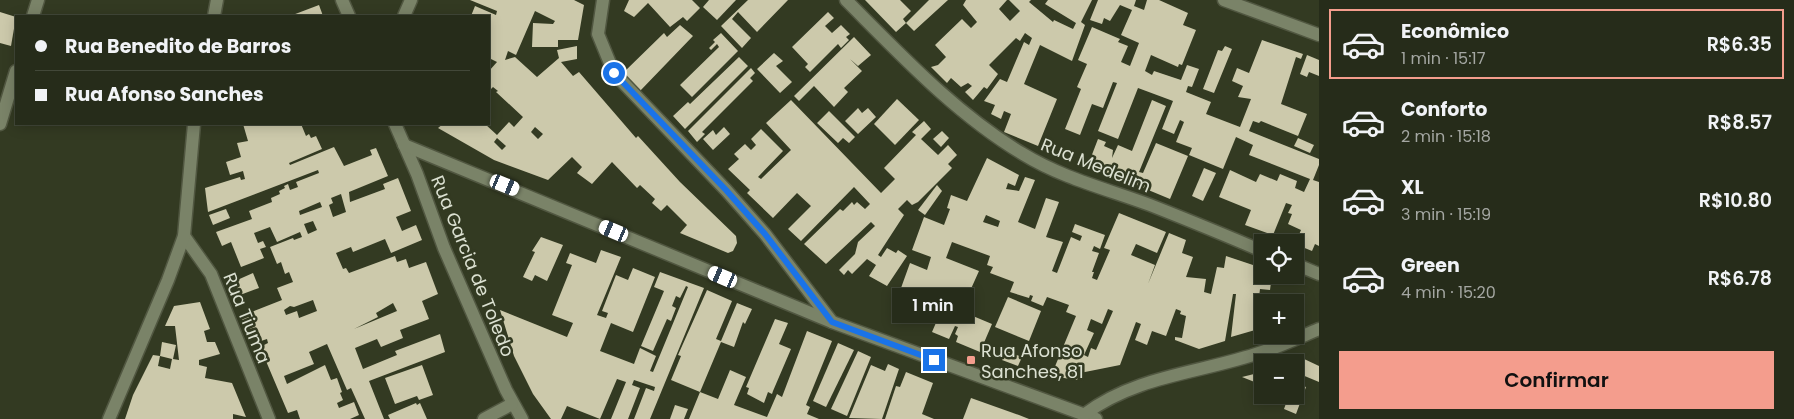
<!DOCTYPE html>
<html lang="pt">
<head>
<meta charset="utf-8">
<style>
	:root { --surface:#262c1a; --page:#323827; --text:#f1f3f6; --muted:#a4a7a2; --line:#424839; --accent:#f49d8d }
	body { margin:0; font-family:Poppins,sans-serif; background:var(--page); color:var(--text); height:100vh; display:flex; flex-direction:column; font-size:19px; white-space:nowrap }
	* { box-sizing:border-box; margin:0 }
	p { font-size:16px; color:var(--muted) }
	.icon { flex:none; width:28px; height:28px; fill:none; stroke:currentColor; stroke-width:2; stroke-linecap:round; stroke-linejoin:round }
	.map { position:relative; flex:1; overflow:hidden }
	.side { display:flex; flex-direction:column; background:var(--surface); width:475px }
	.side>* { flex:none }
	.guide { position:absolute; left:15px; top:15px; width:475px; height:110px; border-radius:0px; box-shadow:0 2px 12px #0003,0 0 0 1px var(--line); display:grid; align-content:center; height:110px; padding:0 20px; background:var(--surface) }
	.fabs { position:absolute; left:1254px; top:234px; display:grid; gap:10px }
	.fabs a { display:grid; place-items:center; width:50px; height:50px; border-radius:0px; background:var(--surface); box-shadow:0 2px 12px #0003,0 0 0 1px var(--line); font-size:25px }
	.end { position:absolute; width:22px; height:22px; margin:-11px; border:6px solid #1a73e8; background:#fff; box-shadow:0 0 0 2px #fff }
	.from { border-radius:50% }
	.bubble { position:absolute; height:35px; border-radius:0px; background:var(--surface); box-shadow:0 2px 12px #0003,0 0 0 1px var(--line); font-size:16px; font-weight:600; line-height:35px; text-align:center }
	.car { position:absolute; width:15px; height:30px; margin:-15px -8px; border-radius:6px; box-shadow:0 0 4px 1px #0007; background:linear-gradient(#fff 24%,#345 0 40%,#fff 0 76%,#345 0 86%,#fff 0) }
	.guide b { display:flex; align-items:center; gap:18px; height:48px; font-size:19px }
	.guide b+b { border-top:1px solid var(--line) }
	.guide i { width:12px; height:12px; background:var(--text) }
	ul { padding:9px 0 0; list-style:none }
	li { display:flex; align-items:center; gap:15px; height:70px; margin:0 10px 8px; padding:0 10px; border:2px solid transparent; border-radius:0px }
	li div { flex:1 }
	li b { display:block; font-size:19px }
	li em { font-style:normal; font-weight:600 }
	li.selected { border-color:var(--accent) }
	li>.icon { width:45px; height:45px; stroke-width:1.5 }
	.primary-button { display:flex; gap:10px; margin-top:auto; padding:10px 20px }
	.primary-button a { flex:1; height:58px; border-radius:0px; background:var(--accent); color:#111; font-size:20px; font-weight:600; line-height:58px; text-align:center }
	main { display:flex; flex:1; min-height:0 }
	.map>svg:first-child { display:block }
	.building { fill:#ccc9ab; fill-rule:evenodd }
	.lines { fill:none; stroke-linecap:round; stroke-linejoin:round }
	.minor-casing { stroke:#515741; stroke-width:15 }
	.minor { stroke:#7a8368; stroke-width:12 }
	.route { stroke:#1a73e8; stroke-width:6 }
	.poi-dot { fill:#f49d8d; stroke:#333a22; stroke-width:2 }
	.labels { text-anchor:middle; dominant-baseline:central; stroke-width:5; stroke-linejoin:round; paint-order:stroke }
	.street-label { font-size:18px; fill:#dce1d2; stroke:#333a22 }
	.poi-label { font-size:18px; fill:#dce1d2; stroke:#333a22; text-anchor:start }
</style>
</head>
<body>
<main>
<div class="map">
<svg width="1319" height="419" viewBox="0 0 1319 419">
	<rect width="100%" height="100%" fill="#333a22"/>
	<!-- building -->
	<g class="building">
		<path d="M470 0H574L584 5 578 40H558V47H532L533 23 553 24 555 21 535 11 516 55 508 51 505 60 515 57 537 77 559 58 557 50 577 46V59L561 62 573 76 579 72 636 138 638 136 680 182 736 236 737 243 733 251 728 253 680 233 687 225 667 205 661 211 652 203 655 199 640 185 637 188 612 162 592 184 577 173 582 167 572 157 548 180 494 160 438 128 443 124H485L497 135 509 122 514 127 523 117 496 92 498 91 493 87 489 91V71L497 62 489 58V16H471L475 6 496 15 497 11ZM535 127 543 134 538 139 531 132ZM497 138 506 146 502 150 494 142Z"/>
		<polygon points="629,0 692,0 700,8 687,21 683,17 670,27 648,3 634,17 624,11"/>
		<polygon points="709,0 736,0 717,20 703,7"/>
		<polygon points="748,0 788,0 757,32 738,12 732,19 751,38 742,48 721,26"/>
		<polygon points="865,0 900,0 911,11 903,19 906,23 929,0 948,0 914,31 906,23 896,32"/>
		<polygon points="966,0 1007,0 999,9 1010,21 1020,11 1009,0 1031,0 1029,2 1053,22 1054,20 1073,29 1076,23 1045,4 1048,0 1092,0 1081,22 1085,25 1072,61 1040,45 1024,84 1057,99 1038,146 1004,132 1011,114 1004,111 1001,119 991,114 995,105 984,101 1000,79 1007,82 1024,42 1029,45 1032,38 1025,33 1020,41 1016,38 989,65 998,74 987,89 984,87 973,100 965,92 972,86 968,83 961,87 951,78 947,83 931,67 938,65 946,57 935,45 962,19 971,28 977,22 963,5"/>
		<polygon points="1098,0 1136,0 1134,6 1144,10 1147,0 1159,0 1188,13 1183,25 1196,30 1182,65 1179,64 1178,67 1151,55 1145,71 1152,75 1154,71 1181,80 1187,65 1199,69 1192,87 1188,86 1186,92 1211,102 1206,114 1240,127 1251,99 1238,97 1243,86 1232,81 1237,68 1249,73 1262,40 1303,54 1301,59 1296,57 1281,104 1307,114 1298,136 1261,121 1259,123 1253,121 1249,131 1319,159 1319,165 1313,180 1319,182 1319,246 1315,244 1312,251 1295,244 1301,230 1288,224 1292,214 1288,213 1292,205 1286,203 1273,235 1245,225 1251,210 1219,197 1230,170 1256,182 1260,174 1277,181 1280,174 1297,181 1295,188 1304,192 1310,179 1249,155 1253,145 1236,137 1223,169 1189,155 1192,148 1176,142 1184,122 1180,120 1174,134 1162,129 1173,101 1138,88 1118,139 1098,131 1117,83 1113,82 1103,108 1092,104 1080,135 1065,129 1081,89 1077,87 1087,64 1078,60 1092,27 1120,39 1118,42 1128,46 1121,62 1130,66 1139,43 1121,35 1132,10 1120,5 1110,21 1104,18 1102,24 1090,20"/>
		<polygon points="319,5 323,16 290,16"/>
		<polygon points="0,12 16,17 11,46 0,43"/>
		<polygon points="828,12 834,18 825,26 832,33 841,25 850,34 846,37 849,40 841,48 838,44 810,72 805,67 808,64 792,47"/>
		<polygon points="680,25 693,36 640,91 623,73 664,33 667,37"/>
		<polygon points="721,33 738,51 692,97 680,85 719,47 717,44 711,50 709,48 715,42 713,40"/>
		<polygon points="854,37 871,55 858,66 850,59 862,71 844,88 848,92 834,107 814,86 799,101 794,96"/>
		<polygon points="1225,46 1232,49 1214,93 1203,89 1218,50 1222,51"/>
		<polygon points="774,53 783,61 776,66 792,82 780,93 757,69"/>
		<polygon points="1307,55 1319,60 1319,76 1309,72 1307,77 1300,74"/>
		<polygon points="739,57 748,66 685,129 673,116 688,102 690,104"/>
		<polygon points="751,68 755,73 750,78 753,81 702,132 705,134 697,142 688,131"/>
		<polygon points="897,99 919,120 895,145 874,124"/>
		<polygon points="791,100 881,193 895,179 884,168 916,135 912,132 924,121 931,129 921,139 938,155 948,145 957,155 948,164 952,168 918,202 912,205 907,200 898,209 904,215 878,255 881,257 887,248 896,253 898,250 907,256 887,286 869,276 876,265 867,259 852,274 848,270 844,275 839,270 855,254 858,242 875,226 871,222 826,264 804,244 840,209 843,211 852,202 854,205 857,202 865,209 870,204 854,187 801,241 788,229 811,206 797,193 773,218 747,193 750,190 728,169 739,159 734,154 745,144 751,150 756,145 751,139 761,129 783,151 758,177 761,179 791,150 766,123"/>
		<polygon points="1152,100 1166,106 1139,172 1143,173 1156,143 1188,156 1170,199 1088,165 1098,139 1106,142 1104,146 1113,150 1112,158 1118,145 1132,151"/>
		<polygon points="858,108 862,113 868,108 876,117 858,134 845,121"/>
		<polygon points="829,111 855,137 849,143 843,138 838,143 817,123"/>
		<path d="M243 124H282L283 126 301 124 306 136 309 134 311 138 316 136 322 149 289 163 290 165 334 147 344 166 372 155 370 150 376 148 388 176 349 192 350 202 385 189 383 184 398 178 411 211 396 217 402 231 416 225 422 240 391 253 385 239 353 252 351 247 336 253 343 269 346 268 349 273 395 256 397 262 406 259 409 268 426 262 438 294 422 301 429 319 400 330 403 338 381 347 377 339 355 348 363 369 397 355 395 351 440 334 445 352 369 381 384 419H365L351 388 347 390 327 344 309 352 314 364 284 376 287 384 325 365 331 380 337 378 342 392 340 393 343 400 337 403 339 408 354 402 359 415 350 419H300L297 410 288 413 260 347 268 343 267 339 258 342 253 328 246 330 241 316 282 300 277 288 293 282 289 272 285 274 281 262 277 264 270 247 293 238 294 240 302 237 300 232 277 242 270 227 254 233 258 243 263 241 266 247 260 249 264 258 241 267 231 242 222 246 216 232 252 219 249 211 272 202 271 198 280 194 279 191 285 188 284 186 288 184 290 190 298 187 296 182 319 173 318 170 208 212 205 188 240 177 241 180 245 179 243 171 230 175 226 162 241 157 237 143 248 141ZM341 194 346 212 333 217 329 205 333 203 331 198ZM320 202 322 207 300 215 299 211ZM313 221 317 230 308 234 304 224ZM313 300 317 311 299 318 297 311 286 315 284 310 290 306 294 307ZM393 303 397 311 354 329 378 317 376 313Z"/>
		<polygon points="724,127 730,134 713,150 703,139 713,130 716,135"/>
		<polygon points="942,131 949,138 941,147 933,139"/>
		<polygon points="1298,138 1314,145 1310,153 1294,146"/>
		<path d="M987 158 1019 175 1015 186 1008 183 1006 189 1019 191 1025 177 1035 180 1018 222 1035 229 1046 198 1059 202 1046 237 1063 242 1052 271 1057 273 1071 237 1080 241 1082 236 1072 232 1075 224 1105 235 1100 249 1094 246 1092 251 1099 253 1092 272H1094L1092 278 1097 280 1110 250 1104 248 1119 213 1166 232 1157 253 1136 244 1131 255 1155 265 1148 284 1169 233 1186 240 1182 253 1193 257 1186 277 1206 279 1204 292 1211 294 1217 267 1224 268 1226 256 1262 268V275H1272L1270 290 1260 289 1256 322H1260L1262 312V328L1231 337 1236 294H1233L1225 341 1199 349 1175 340V337L1182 338 1186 316 1180 314 1181 311 1176 309 1166 336 1152 331 1147 345 1135 340 1141 324 1136 322 1120 365 1080 373 1077 380 1051 376 1076 316 1066 312 1069 305 1047 297 1043 306 1031 301 1033 296 1030 295 1029 298 1010 292 1014 282 990 273 993 267 987 265 990 256 952 242 946 258 979 271 961 311 992 324 980 352 956 342 958 336 955 334 958 327 955 326 949 339 932 332 941 311 927 304 919 323 892 313 910 263 927 270 931 257 912 250 924 217 944 225 950 209 947 208 951 195 967 201ZM986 215 1000 221 998 227 983 222ZM1108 309 1113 311 1096 350 1091 348 1088 357 1084 355 1094 333 1087 330 1091 319 1102 324Z"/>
		<polygon points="1204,168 1216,173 1203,201 1192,196"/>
		<polygon points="937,185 942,191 925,215 918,210"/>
		<polygon points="226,209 230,218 213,225 209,215"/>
		<polygon points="541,237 563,245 547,281 535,275 532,281 523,277 535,252 532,251"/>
		<polygon points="601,250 621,257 597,315 606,318 608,313 602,311 616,275 628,280 633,268 655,277 633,332 611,323 600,351 634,364 640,348 656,356 650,371 653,372 688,287 686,286 680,298 676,296 672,306 676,308 671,321 667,319 653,351 641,346 664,291 654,287 660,272 704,288 650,419 634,419 646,388 654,391 655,387 634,380 632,385 640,388 628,419 611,419 626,382 617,379 600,419 567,406 561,419 551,419 533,394 514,356 500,310 567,337 573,323 552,315 572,265 566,263 570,253 596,263"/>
		<polygon points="253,273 259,288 240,295 235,281"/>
		<polygon points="707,290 732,301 716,339 721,341 737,303 752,309 745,324 743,322 734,347 721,342 700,392 718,399 730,370 746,377 734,405 767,417 777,394 782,397 807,331 832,341 806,405 810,407 807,414 819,419 689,419 700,392 671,380 681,356 678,355"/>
		<polygon points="1008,297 1041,311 1029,341 995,327"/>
		<polygon points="200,302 210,329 204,331 207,342 215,342 220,354 199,360 199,365 207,367 205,378 232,383 246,417 233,414 233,419 125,419 133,395 153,355 160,356 158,366 170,369 172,359 160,356 162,342 176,345 173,359 179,360 175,326 165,326 174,306"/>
		<polygon points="775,319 788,323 779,344 791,349 773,391 772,394 768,392 764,403 747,394 749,388 746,387"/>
		<polygon points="838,343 854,350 826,407 813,401"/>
		<polygon points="858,351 871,357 847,416 831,409"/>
		<polygon points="1006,351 1022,357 1018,366 1002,360"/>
		<polygon points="1302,358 1319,366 1319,382 1295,372 1295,362"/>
		<polygon points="888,364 899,369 882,419 849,418 871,365 885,371"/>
		<polygon points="422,365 433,395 419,400 417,396 395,404 385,378"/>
		<polygon points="906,372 933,383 922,414 934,419 885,419 896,386 900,387"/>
		<polygon points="1262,372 1262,385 1242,377"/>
		<polygon points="1295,383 1306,387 1296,414 1284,409 1289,395 1295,395"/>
		<polygon points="971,398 1019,415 1029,419 963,419"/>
		<polygon points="416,403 417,405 420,403 427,419 390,419 388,415"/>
		<polygon points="675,405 688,409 684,419 670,419"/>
	</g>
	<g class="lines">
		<!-- minor casing -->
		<g class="minor-casing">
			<g id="minor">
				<polyline points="342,0 349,16"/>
				<polyline points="603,0 598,34 614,73 726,190 765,234 832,322"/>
				<path d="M846 0C901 55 956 114 1023 154 1062 178 1107 189 1150 205 1188 220 1225 235 1262 251"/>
				<polyline points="1224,0 1319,35"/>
				<polyline points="33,16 38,0"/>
				<polyline points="214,16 217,0"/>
				<polyline points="404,16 411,0"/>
				<polyline points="0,124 16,71"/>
				<polyline points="395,124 417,174 444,248 506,390 522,419"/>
				<polyline points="404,145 832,322 1096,419"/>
				<polyline points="184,236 211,274 269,419"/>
				<polyline points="1295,264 1319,274"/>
				<path d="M1085 414C1137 375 1202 373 1262 352 1281 346 1300 337 1319 329"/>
				<polyline points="109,419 168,280 184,236 194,124"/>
				<polyline points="484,419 512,404"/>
			</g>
		</g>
		<!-- minor -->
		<use href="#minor" class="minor"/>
	</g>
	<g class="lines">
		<!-- route -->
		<polyline class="route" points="614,73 726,190 765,234 832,322 934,360"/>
	</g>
	<!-- markers -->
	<rect class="poi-dot" x="966" y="355" width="10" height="10" rx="2.5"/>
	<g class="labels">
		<!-- street labels -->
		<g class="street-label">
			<text transform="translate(1096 165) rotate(22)">Rua Medelim</text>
			<text transform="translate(473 266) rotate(68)">Rua Garcia de Toledo</text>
			<text transform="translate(247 318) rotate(68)">Rua Tiuma</text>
		</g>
		<!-- poi labels -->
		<g class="poi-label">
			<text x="981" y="350">Rua Afonso<tspan x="981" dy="21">Sanches, 81</tspan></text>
		</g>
	</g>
</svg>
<div class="fabs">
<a><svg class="icon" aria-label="locate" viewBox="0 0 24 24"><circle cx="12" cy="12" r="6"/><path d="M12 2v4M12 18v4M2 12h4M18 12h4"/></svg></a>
<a>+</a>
<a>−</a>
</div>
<i class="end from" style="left:614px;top:73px"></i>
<i class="end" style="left:934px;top:360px"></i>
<div class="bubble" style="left:892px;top:288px;width:82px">1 min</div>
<i class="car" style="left:505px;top:185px;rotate:112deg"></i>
<i class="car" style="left:614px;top:231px;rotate:293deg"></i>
<i class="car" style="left:723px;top:277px;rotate:293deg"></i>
<div class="guide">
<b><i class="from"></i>Rua Benedito de Barros</b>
<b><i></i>Rua Afonso Sanches</b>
</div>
</div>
<section class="side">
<ul>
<li class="selected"><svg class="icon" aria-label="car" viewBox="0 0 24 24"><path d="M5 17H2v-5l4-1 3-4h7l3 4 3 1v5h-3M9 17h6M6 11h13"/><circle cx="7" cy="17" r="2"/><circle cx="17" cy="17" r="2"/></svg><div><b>Econômico</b><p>1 min · 15:17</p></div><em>R$6.35</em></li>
<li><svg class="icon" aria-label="car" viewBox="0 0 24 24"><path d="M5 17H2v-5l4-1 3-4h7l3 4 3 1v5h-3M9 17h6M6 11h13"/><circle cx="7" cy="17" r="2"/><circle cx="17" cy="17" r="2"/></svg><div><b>Conforto</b><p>2 min · 15:18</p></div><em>R$8.57</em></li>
<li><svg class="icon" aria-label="car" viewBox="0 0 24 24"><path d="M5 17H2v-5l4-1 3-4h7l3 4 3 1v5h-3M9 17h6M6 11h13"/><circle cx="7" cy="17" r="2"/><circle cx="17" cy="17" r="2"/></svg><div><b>XL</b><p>3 min · 15:19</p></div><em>R$10.80</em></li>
<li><svg class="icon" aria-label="car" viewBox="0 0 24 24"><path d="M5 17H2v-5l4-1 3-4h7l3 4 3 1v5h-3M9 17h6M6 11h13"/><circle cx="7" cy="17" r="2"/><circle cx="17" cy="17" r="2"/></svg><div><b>Green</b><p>4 min · 15:20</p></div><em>R$6.78</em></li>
</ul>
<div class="primary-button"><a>Confirmar</a></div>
</section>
</main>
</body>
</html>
